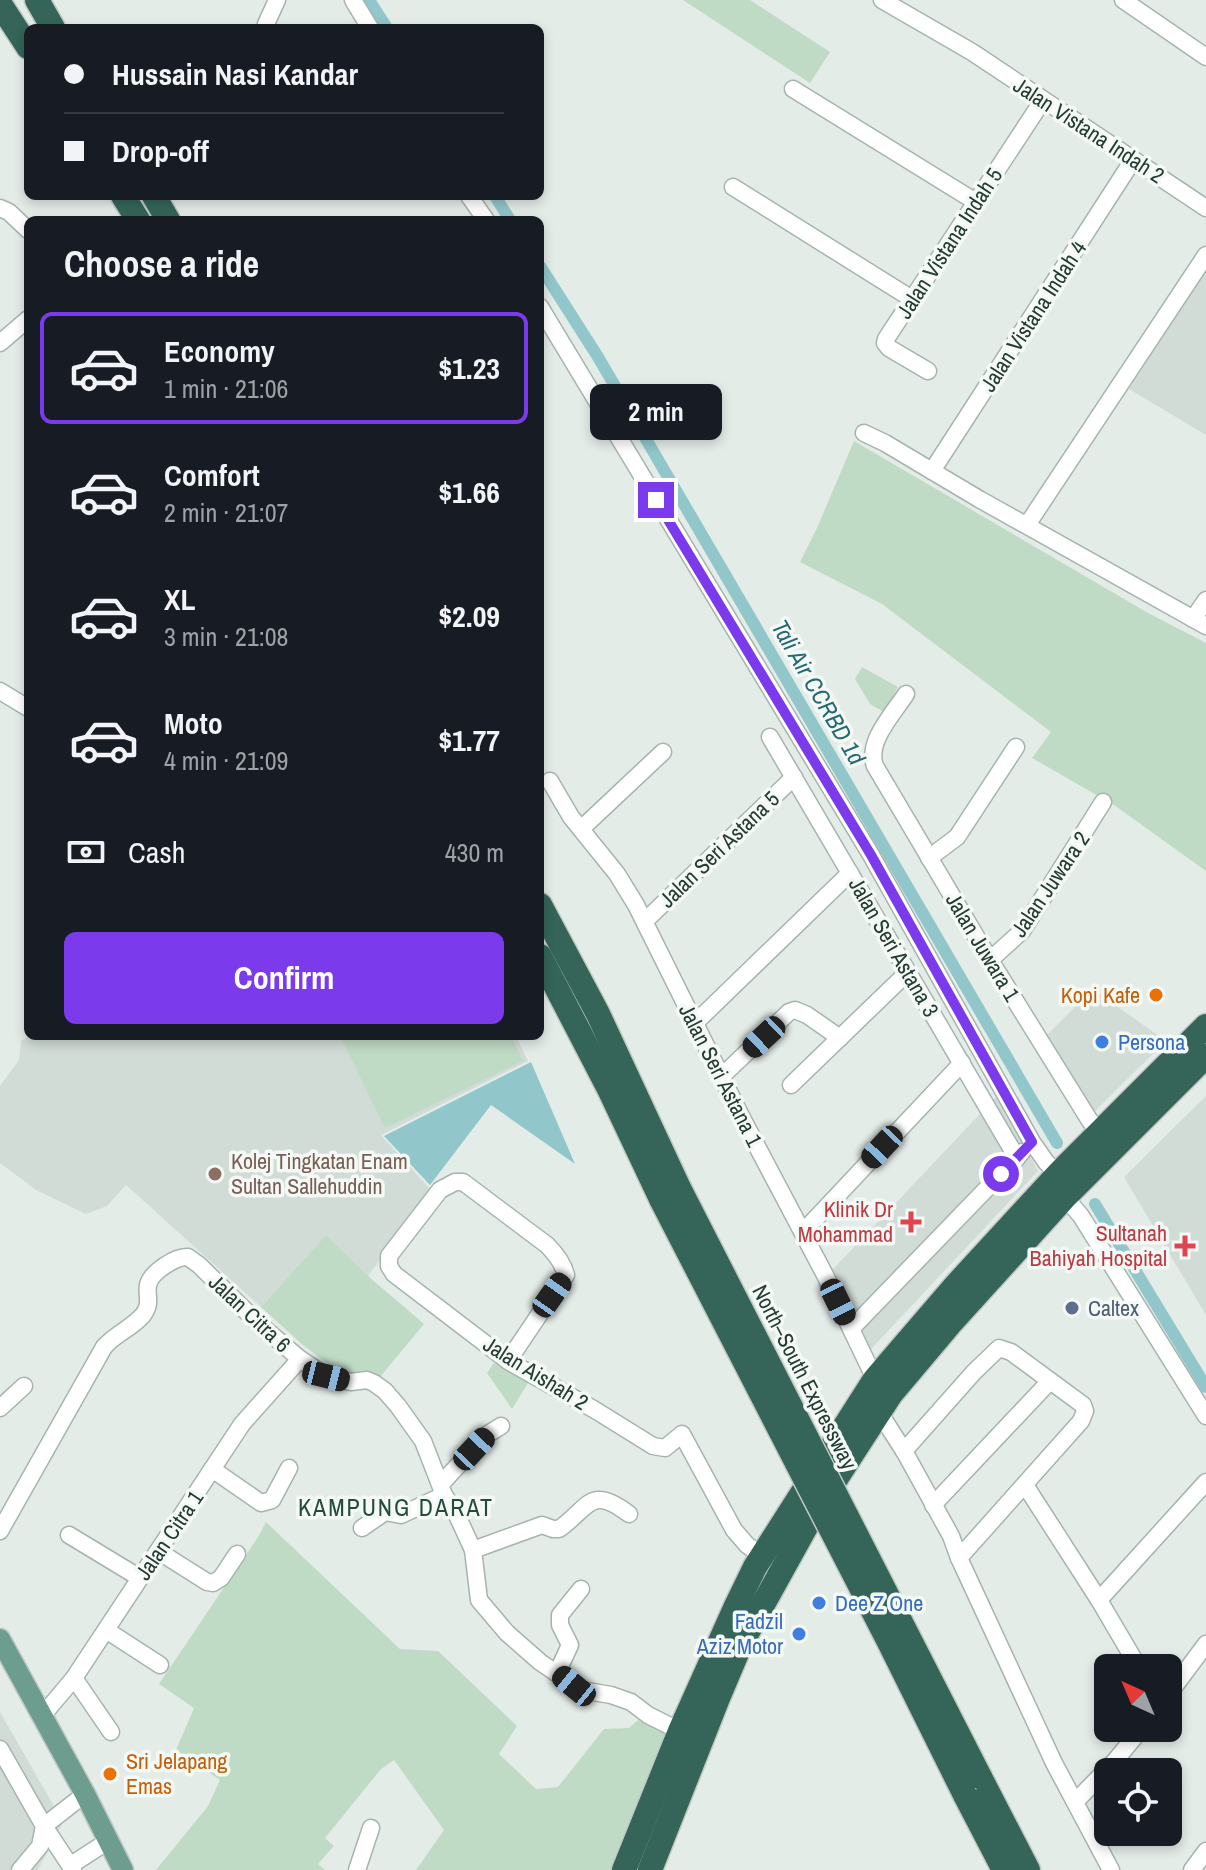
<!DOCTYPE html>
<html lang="en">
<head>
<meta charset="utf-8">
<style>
	:root { --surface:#171b24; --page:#20242c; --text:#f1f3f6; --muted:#9ea1a6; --line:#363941; --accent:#7c3aed }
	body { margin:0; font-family:"Archivo Narrow",sans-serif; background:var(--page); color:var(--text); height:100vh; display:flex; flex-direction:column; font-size:30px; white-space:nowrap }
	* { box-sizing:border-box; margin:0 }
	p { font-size:26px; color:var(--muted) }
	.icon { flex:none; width:44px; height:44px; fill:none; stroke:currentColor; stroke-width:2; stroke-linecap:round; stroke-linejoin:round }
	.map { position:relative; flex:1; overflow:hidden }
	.side { position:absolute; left:24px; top:216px; width:520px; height:824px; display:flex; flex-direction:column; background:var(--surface); border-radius:12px; box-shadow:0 4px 12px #0003 }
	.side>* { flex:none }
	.hud { position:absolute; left:24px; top:24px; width:520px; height:176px; border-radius:12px; box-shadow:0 4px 12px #0003; display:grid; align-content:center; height:176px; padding:0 40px; background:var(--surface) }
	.needle { width:52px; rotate:316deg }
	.controls { position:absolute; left:1094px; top:1654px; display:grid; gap:16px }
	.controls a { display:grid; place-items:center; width:88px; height:88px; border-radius:12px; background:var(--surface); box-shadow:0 4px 12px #0003; font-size:40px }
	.end { position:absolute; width:36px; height:36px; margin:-18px; border:10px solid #7c3aed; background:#fff; box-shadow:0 0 0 4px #fff }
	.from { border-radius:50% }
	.bubble { position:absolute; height:56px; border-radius:12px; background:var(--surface); box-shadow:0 4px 12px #0003; font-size:26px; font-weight:700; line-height:56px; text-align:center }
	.car { position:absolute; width:24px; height:48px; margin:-24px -12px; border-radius:10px; box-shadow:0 0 6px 2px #0007; background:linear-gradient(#222 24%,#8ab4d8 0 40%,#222 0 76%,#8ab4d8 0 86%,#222 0) }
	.hud b { display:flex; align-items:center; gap:28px; height:76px; font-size:30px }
	.hud b+b { border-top:2px solid var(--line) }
	.hud i { width:20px; height:20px; background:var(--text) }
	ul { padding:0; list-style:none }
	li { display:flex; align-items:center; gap:24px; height:112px; margin:0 16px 12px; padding:0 24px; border:4px solid transparent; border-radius:12px }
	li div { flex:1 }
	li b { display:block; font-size:30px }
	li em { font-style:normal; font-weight:700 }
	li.current { border-color:var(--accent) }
	li>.icon { width:72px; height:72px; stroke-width:1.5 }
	h2 { padding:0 40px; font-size:36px; line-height:96px }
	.pay { display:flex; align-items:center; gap:20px; height:88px; padding:0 40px; font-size:30px }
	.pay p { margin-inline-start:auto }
	.button { display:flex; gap:16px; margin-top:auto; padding:16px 40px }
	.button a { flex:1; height:92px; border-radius:12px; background:var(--accent); color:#fff; font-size:32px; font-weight:700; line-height:92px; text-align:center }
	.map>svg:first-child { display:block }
	.built { fill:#d2dcd7 }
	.green { fill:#bfdbc5 }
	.water { fill:#91c6cb }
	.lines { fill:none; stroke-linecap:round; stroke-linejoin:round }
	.canal { stroke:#91c6cb; stroke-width:12 }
	.minor-casing { stroke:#a7b4ae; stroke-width:19 }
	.major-casing { stroke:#c2c8c6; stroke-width:23 }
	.highway-casing { stroke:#c2c8c6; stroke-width:27 }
	.minor { stroke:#fff; stroke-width:16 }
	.major { stroke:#6d9d8e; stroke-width:20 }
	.highway { stroke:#346558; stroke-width:24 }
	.highway-bridge-casing { stroke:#c2c8c6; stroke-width:27; stroke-linecap:butt }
	.highway-bridge { stroke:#346558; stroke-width:24 }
	.route { stroke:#7c3aed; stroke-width:10 }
	.food-dot { fill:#e8710a; stroke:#f4f9f6; stroke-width:3 }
	.shop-dot { fill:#3f7fe0; stroke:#f4f9f6; stroke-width:3 }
	.education-dot { fill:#8d6e63; stroke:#f4f9f6; stroke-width:3 }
	.health-dot { fill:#e0444e; stroke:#f4f9f6; stroke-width:3 }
	.service-dot { fill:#5c6f8a; stroke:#f4f9f6; stroke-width:3 }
	.labels { text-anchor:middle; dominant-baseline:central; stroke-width:7; stroke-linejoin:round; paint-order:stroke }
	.street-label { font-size:22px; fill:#253c34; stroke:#f4f9f6 }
	.food-label { font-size:22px; fill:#c56008; stroke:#f4f9f6; text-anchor:end }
	.shop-label { font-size:22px; fill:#366cbe; stroke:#f4f9f6; text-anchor:start }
	.education-label { font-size:22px; fill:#785e54; stroke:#f4f9f6; text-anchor:start }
	.health-label { font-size:22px; fill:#be3a42; stroke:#f4f9f6; text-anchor:end }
	.service-label { font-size:22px; fill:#4e5e75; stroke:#f4f9f6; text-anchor:start }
	.water-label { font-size:24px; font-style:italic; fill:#256a72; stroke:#f4f9f6 }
	.neighbourhood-label { font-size:24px; letter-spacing:2px; fill:#234c3f; stroke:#f4f9f6 }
</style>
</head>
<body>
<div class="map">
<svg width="1206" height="1870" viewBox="0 0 1206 1870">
	<rect width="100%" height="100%" fill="#e4ece8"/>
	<!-- built -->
	<g class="built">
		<polygon points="1206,271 1206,435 1129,389"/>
		<polygon points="1093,989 1166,1041 1085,1121 1036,1046"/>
		<polygon points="29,1036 516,1036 528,1061 381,1135 431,1190 368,1276 326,1235 261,1307 126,1185 107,1206 86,1214 36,1190 0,1163 0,1086 19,1060 21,1041"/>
		<polygon points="997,1096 1038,1171 859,1362 818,1285"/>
		<polygon points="1206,1096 1206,1315 1124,1177"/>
		<polygon points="0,1712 63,1822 38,1870 0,1870"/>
	</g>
	<!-- green -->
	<g class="green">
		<polygon points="683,0 750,0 830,52 810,83"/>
		<polygon points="854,441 1148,613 1206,643 1206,871 1114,805 1032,758 1051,732 882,604 800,562 817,528"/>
		<polygon points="862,667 898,687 884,712 870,704 855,679"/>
		<polygon points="340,1036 511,1036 523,1061 385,1128"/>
		<polygon points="326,1235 368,1276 424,1324 380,1377 368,1372 350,1380 304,1346 261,1307"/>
		<polygon points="494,1363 528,1383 512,1409 487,1373"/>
		<polygon points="266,1522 400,1649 438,1651 517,1726 499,1754 536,1789 558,1787 604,1729 629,1728 638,1720 670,1736 614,1870 416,1870 444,1830 394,1760 381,1769 325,1838 334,1846 318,1864 325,1870 156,1870 208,1806 220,1780 176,1750 194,1708 159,1684 258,1537"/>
	</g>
	<!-- water -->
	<polygon class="water" points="531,1062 575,1164 491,1105 430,1185 384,1136"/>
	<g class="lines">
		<!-- canal -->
		<g class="canal">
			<polyline points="369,0 387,28"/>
			<polyline points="495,196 510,220"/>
			<polyline points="540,266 598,357 1057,1143"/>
			<polyline points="1095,1204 1206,1387"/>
		</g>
		<!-- minor casing -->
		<g class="minor-casing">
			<g id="minor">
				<polyline points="353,0 370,28"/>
				<polyline points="882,0 972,52 1206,208"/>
				<polyline points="1123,0 1206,57"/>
				<polyline points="266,24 277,0"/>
				<polyline points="793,89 976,202"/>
				<polyline points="733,187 912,299"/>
				<polyline points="469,196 486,220"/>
				<polyline points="0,208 9,212 28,230"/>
				<polyline points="540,307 871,855 1032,1142 1046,1162 1058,1174"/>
				<polyline points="0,343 28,319"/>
				<polyline points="928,371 889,348 885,343 886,339 1043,100"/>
				<polyline points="864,433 885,443 979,499 1206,626"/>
				<polyline points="932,471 1133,160"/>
				<polyline points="1027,525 1206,255"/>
				<polyline points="1193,619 1206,600"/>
				<polyline points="0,691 28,708"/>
				<path d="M906 694C893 714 866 742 875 766L990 960 1090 1121 1100 1132"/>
				<polyline points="770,737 1017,1158"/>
				<polyline points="550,781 571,817 617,874 636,905 742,1118 825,1275 875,1379"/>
				<polyline points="581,829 663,752"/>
				<polyline points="929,858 957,837 1016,747"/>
				<polyline points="645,921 794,777"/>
				<polyline points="990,960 1022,931 1103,802"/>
				<polyline points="695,1023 850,873"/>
				<polyline points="722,1076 789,1012 795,1010 807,1015 840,1038"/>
				<polyline points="791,1085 908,972"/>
				<polyline points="1065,1197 1081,1216 1206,1416"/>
				<polyline points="803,1232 962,1063"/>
				<polyline points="851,1329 1022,1152"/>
				<path d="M508 1361 566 1275C563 1263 556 1254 547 1245L463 1182H455L440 1190 389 1256V1266L394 1274 508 1361 595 1410 653 1446 665 1448 682 1434 734 1530 747 1545 762 1556"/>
				<polyline points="0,1408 24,1386"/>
				<polyline points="879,1412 904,1451 951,1536 959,1558 1054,1763 1111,1870"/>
				<polyline points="904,1451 974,1372 999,1348 1011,1352 1083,1405 1085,1411 1081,1421 959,1558"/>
				<polyline points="212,1469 261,1503 272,1500 289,1468"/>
				<polyline points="441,1484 485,1436 501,1426"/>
				<polyline points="1025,1485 1099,1600 1139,1668"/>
				<polyline points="933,1505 1050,1381"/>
				<polyline points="362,1528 385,1512 401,1515 444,1495"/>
				<path d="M0 1531 104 1347C115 1334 132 1328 143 1315 152 1303 146 1297 148 1285 151 1272 176 1256 188 1257L199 1265 258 1323 300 1359 326 1376 351 1382 367 1380 374 1383 385 1391 398 1406 423 1441 444 1495 456 1513 473 1550 479 1600 507 1633 540 1662 581 1690 611 1695 631 1702 648 1715 680 1731"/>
				<polyline points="69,1535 140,1578"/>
				<path d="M473 1550 542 1525 553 1529H559C589 1508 590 1484 629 1514"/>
				<polyline points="158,1551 207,1582 213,1583 221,1578 237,1554"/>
				<polyline points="1099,1600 1206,1482"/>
				<polyline points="106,1630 160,1665"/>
				<polyline points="557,1673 570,1645 560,1625 560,1615 581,1589"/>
				<polyline points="74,1678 111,1732"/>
				<polyline points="1168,1695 1206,1644"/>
				<polyline points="43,1715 74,1678 242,1424 300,1359"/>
				<polyline points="0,1749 44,1826 73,1870"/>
				<polyline points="1075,1802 1114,1762 1142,1728"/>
				<polyline points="71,1865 108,1841"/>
				<polyline points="20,1870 40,1846 44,1826 85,1794"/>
				<polyline points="357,1870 371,1828"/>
				<polyline points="1192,1870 1206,1851"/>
			</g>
		</g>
		<!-- major casing -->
		<g class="major-casing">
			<polyline id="major" points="0,1639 85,1794 123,1870"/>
		</g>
		<!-- highway casing -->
		<g class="highway-casing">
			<g id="highway">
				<polyline points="37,0 53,28"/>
				<polyline points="0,4 28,47"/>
				<polyline points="123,196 138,220"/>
				<polyline points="154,196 168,220"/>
				<polyline points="540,905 598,1014 679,1188"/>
				<polyline points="540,956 610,1091 662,1201"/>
				<polyline points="980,1777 1028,1870"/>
				<polyline points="965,1795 1004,1870"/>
				<polyline points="624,1870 680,1731 736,1606 755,1567 875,1379 955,1286 1058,1174 1206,1026"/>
				<polyline points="650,1870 718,1698 740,1646 812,1516 891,1394 950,1324 1065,1197 1206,1056"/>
			</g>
		</g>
		<!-- minor -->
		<use href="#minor" class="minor"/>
		<!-- major -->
		<use href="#major" class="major"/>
		<!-- highway -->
		<use href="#highway" class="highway"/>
		<!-- highway-bridge casing -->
		<g class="highway-bridge-casing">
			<g id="highway-bridge">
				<polyline points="679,1188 980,1777"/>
				<polyline points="662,1201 888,1640 965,1795"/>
			</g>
		</g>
		<!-- highway-bridge -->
		<use href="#highway-bridge" class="highway-bridge"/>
	</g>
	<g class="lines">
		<!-- route -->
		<polyline class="route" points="656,500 871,855 1032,1142 1001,1174"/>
	</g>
	<!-- markers -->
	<g class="food-dot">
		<circle cx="1156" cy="995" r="8"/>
		<circle cx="110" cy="1774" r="8"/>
	</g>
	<g class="shop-dot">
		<circle cx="1102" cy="1042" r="8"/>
		<circle cx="819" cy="1603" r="8"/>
		<circle cx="799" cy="1634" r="8"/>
	</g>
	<circle class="education-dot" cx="215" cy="1174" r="8"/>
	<g class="health-dot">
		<path d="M907 1210h8v8h8v8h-8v8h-8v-8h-8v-8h8z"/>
		<path d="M1181 1234h8v8h8v8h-8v8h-8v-8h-8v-8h8z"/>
	</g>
	<circle class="service-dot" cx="1072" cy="1308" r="8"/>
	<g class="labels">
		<!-- street labels -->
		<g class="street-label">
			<text transform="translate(1089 130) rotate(33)">Jalan Vistana Indah 2</text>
			<text transform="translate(949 243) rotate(-57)">Jalan Vistana Indah 5</text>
			<text transform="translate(1033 316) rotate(-57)">Jalan Vistana Indah 4</text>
			<text transform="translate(719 849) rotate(-44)">Jalan Seri Astana 5</text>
			<text transform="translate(1050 884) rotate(-56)">Jalan Juwara 2</text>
			<text transform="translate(894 947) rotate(60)">Jalan Seri Astana 3</text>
			<text transform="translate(983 947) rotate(59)">Jalan Juwara 1</text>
			<text transform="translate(721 1075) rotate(63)">Jalan Seri Astana 1</text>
			<text transform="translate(250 1313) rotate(43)">Jalan Citra 6</text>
			<text transform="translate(536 1373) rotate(32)">Jalan Aishah 2</text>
			<text transform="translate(805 1377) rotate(63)">North–South Expressway</text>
			<text transform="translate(169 1535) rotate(-56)">Jalan Citra 1</text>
		</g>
		<!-- food labels -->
		<g class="food-label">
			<text x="1140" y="995">Kopi Kafe</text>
			<text x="126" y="1761" text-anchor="start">Sri Jelapang<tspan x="126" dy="25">Emas</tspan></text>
		</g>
		<!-- shop labels -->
		<g class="shop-label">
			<text x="1118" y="1042">Persona</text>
			<text x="835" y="1603">Dee Z One</text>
			<text x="783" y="1621" text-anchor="end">Fadzil<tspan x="783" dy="25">Aziz Motor</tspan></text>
		</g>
		<!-- education labels -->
		<g class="education-label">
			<text x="231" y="1161">Kolej Tingkatan Enam<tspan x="231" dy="25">Sultan Sallehuddin</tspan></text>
		</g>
		<!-- health labels -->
		<g class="health-label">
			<text x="893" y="1209">Klinik Dr<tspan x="893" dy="25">Mohammad</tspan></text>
			<text x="1167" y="1233">Sultanah<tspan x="1167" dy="25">Bahiyah Hospital</tspan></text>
		</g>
		<!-- service labels -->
		<g class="service-label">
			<text x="1088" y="1308">Caltex</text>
		</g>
		<!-- water labels -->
		<g class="water-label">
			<text transform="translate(819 692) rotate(60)">Tali Air CCRBD 1d</text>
		</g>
		<!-- neighbourhood labels -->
		<g class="neighbourhood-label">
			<text x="396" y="1507">KAMPUNG DARAT</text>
		</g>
	</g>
</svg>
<div class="controls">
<a><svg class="needle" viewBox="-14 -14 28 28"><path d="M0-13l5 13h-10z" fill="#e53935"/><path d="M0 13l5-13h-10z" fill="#9ea1a6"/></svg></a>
<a><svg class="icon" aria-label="locate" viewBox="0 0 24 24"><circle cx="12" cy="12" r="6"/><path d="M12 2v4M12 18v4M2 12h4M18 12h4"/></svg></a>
</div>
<i class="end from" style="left:1001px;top:1174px"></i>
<i class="end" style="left:656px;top:500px"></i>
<div class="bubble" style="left:590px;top:384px;width:132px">2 min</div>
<i class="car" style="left:764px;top:1037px;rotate:227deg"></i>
<i class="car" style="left:882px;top:1147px;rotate:223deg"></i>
<i class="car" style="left:552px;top:1295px;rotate:35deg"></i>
<i class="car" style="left:838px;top:1302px;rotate:154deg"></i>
<i class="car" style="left:326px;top:1376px;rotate:104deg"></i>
<i class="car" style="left:474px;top:1449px;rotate:43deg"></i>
<i class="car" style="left:574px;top:1686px;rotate:309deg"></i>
<div class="hud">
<b><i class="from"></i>Hussain Nasi Kandar</b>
<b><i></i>Drop-off</b>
</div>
<section class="side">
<h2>Choose a ride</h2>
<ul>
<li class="current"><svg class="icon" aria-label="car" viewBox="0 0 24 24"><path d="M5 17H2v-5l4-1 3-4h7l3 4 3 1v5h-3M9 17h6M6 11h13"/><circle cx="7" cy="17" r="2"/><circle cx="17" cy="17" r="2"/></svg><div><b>Economy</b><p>1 min · 21:06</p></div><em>$1.23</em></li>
<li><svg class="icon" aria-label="car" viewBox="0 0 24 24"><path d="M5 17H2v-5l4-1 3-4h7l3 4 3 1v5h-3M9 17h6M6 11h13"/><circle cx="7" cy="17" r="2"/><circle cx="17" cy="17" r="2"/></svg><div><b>Comfort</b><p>2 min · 21:07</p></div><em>$1.66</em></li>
<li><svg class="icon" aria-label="car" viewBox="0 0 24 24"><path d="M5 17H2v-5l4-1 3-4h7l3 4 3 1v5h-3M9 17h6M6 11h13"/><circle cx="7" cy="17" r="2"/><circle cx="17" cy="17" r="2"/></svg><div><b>XL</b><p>3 min · 21:08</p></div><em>$2.09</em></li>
<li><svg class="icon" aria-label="car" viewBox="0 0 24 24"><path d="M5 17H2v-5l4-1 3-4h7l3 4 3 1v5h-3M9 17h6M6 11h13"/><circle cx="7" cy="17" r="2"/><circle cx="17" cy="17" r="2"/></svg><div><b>Moto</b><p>4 min · 21:09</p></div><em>$1.77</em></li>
</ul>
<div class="pay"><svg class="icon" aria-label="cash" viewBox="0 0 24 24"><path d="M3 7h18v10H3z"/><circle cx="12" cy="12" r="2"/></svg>Cash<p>430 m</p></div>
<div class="button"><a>Confirm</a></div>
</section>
</div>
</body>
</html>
